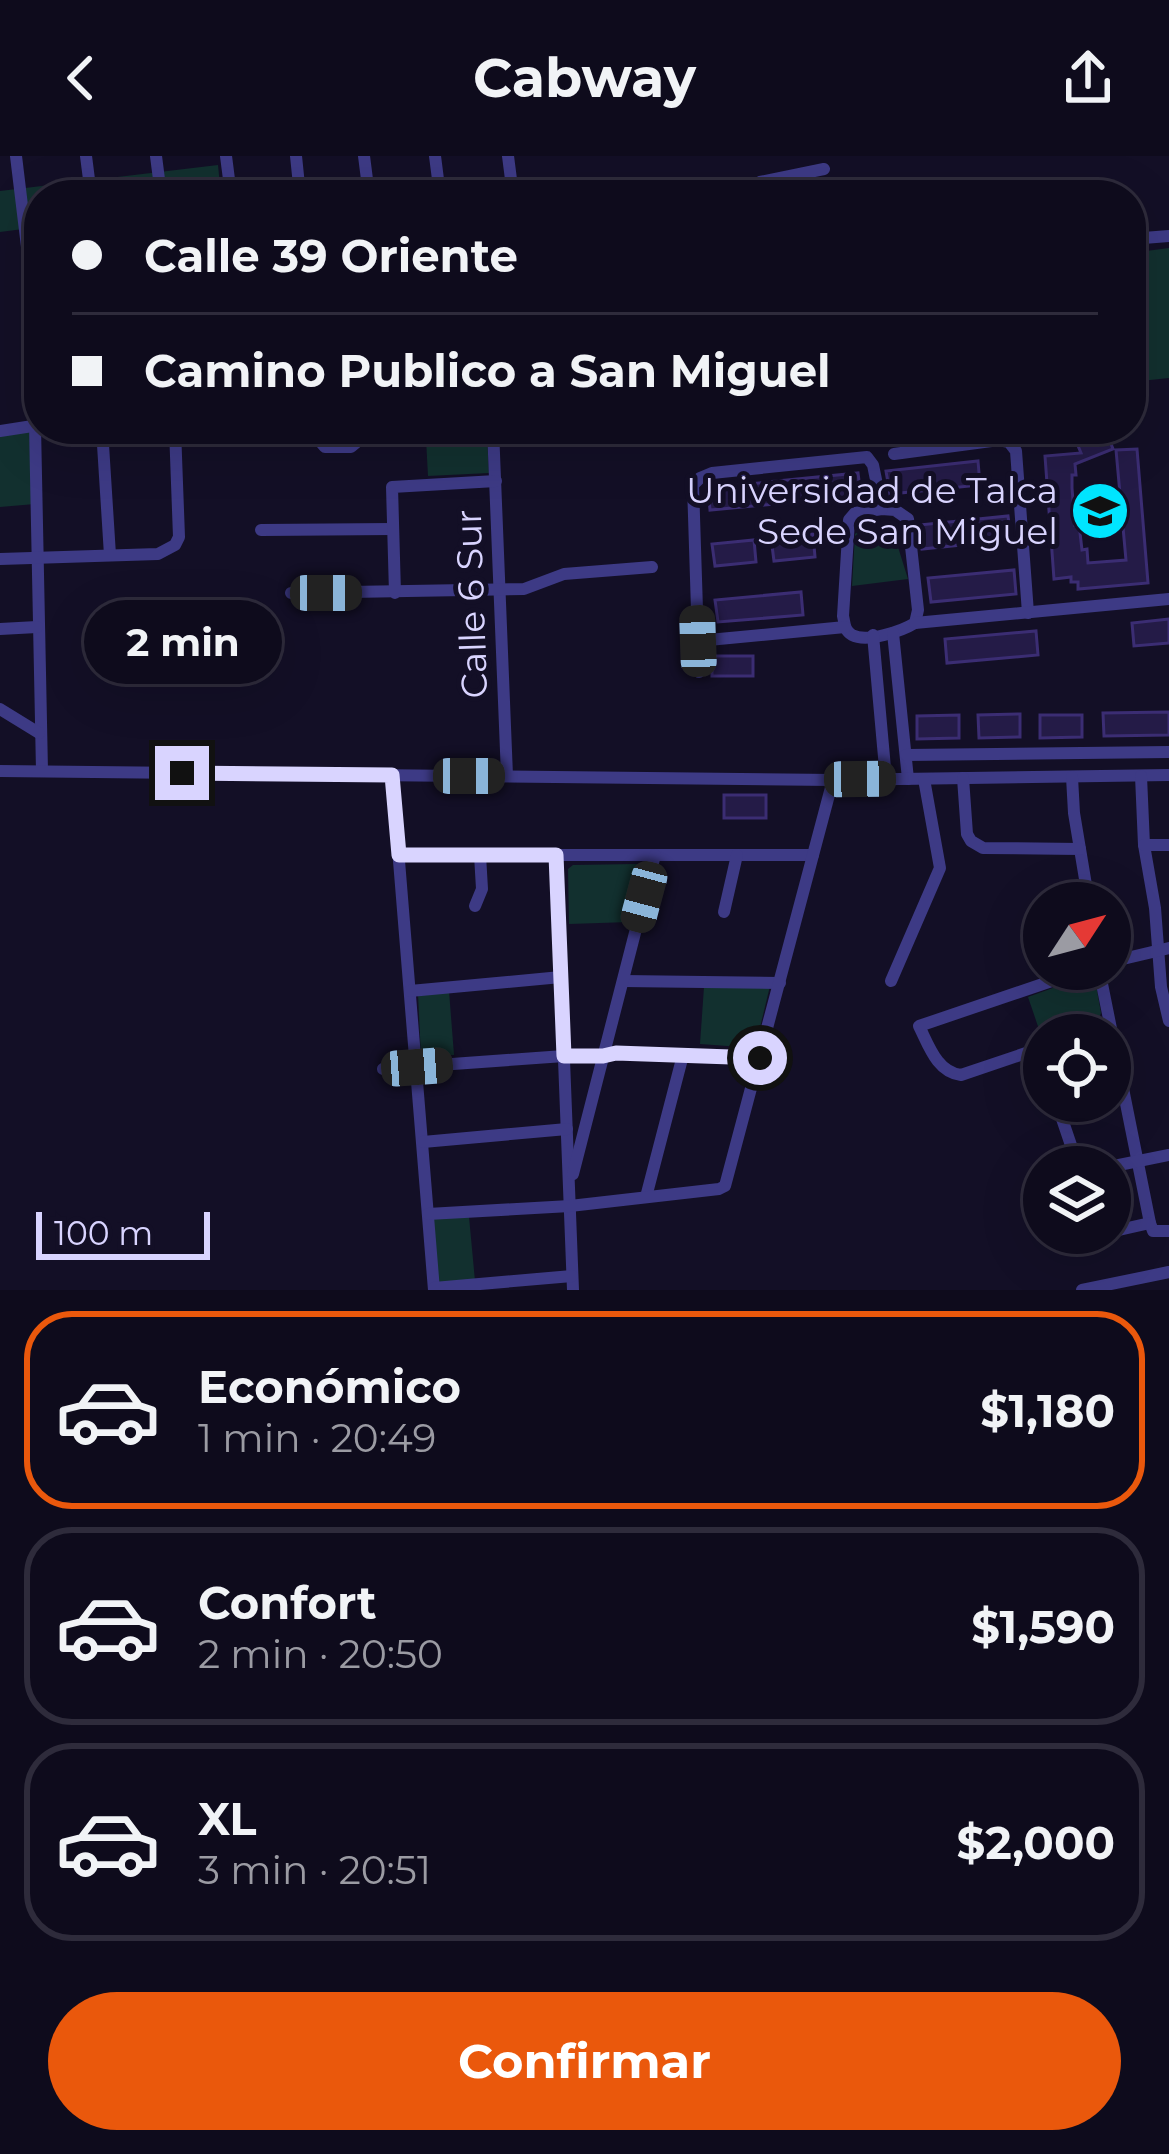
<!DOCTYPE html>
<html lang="es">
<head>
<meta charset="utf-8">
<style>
	:root { --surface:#0e0b1c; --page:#171425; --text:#f1f3f6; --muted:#9b9ba3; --line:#2e2b3b; --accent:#ea580c }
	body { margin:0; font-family:Montserrat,sans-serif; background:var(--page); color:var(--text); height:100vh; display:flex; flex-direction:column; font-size:45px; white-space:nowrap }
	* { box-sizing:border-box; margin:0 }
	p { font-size:39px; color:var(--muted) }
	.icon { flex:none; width:66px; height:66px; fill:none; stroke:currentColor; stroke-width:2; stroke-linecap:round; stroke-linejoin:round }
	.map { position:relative; height:1134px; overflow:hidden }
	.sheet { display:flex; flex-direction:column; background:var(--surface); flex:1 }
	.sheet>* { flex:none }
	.guide { position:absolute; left:24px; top:24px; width:1122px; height:264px; border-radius:48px; box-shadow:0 12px 48px #0002,0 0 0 3px var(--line); display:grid; align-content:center; height:264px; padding:0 48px; background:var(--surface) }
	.needle { width:78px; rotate:54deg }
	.fabs { position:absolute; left:1023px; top:726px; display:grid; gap:24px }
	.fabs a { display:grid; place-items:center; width:108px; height:108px; border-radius:50%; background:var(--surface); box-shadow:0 12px 48px #0002,0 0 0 3px var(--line); font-size:60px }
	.scale { position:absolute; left:36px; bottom:30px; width:174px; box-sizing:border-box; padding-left:12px; border:6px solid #d9d4ff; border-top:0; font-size:33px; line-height:42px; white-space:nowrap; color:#d9d4ff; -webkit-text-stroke:9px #130f26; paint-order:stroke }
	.end { position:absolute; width:54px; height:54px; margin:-27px; border:15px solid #d9d4ff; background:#111; box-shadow:0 0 0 6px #111 }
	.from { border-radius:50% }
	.bubble { position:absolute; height:84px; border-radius:42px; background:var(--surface); box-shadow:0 12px 48px #0002,0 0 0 3px var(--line); font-size:39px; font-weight:700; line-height:84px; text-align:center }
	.car { position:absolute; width:36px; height:72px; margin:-36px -18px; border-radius:15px; box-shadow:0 0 9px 3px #0007; background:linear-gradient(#222 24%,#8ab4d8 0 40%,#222 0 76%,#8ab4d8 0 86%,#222 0) }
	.guide b { display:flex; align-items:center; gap:42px; height:114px; font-size:45px }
	.guide b+b { border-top:3px solid var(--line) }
	.guide i { width:30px; height:30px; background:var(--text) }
	ul { padding:21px 0 0; list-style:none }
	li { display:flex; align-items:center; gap:36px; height:198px; margin:0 24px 18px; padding:0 24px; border:6px solid var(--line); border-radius:48px }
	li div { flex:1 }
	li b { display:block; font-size:45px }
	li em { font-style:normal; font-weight:700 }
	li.active { border-color:var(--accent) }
	li>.icon { width:108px; height:108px; stroke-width:1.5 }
	.action { display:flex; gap:24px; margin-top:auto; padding:24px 48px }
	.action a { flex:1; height:138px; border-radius:72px; background:var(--accent); color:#fff; font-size:48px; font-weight:700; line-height:138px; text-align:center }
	header { display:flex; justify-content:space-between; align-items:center; height:156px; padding:0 48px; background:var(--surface); font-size:54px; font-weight:700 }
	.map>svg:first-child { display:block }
	.green { fill:#12302f }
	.building { fill:#241b47; stroke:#3b2d73; stroke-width:3 }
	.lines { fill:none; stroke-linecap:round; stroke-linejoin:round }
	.minor { stroke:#3d3a85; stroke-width:12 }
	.route { stroke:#d9d4ff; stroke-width:15 }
	.labels { text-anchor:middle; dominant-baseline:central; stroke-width:10; stroke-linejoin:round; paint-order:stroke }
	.poi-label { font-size:36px; fill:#d9d4ff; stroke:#130f26; text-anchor:end }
	.street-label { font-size:36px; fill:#d9d4ff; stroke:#130f26 }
</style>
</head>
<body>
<header><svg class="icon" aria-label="back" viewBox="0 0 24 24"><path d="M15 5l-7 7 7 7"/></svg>Cabway<svg class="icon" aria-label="share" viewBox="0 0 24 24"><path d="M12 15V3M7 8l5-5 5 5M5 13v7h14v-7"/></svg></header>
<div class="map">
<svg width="1169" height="1134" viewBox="0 0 1169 1134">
	<rect width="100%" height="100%" fill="#130f26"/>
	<!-- green -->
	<g class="green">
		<polygon points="218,9 221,39 39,39 39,71 0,76 0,35"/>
		<polygon points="1169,92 1169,222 1131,226 1131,97"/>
		<polygon points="29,272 35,348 0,351 0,278"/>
		<polygon points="487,280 489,317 428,320 426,283"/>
		<polygon points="887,371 893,375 908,423 852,430 855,378 861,373"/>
		<polygon points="637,708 640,713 630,766 569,768 568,713 573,709"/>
		<polygon points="1086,820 1095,823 1101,857 1098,864 1058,879 1044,879 1043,885 1028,841"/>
		<polygon points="770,830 755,892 700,888 704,831"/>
		<polygon points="449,835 454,899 421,901 418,838"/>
		<polygon points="469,1061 475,1125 437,1128 432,1062"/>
	</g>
	<!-- building -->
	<g class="building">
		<polygon points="1091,273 1105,273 1113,293 1075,308 1076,319 1072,319 1072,332 1075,369 1079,368 1082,394 1087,393 1088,407 1126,404 1116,294 1137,293 1148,427 1078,433 1078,426 1071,426 1071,421 1054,423 1045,300 1081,297 1074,280"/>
		<polygon points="978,305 980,329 890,338 886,315"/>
		<polygon points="858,317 861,340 710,354 708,332"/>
		<polygon points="1008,360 1011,384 922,393 919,369"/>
		<polygon points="813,378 815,401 774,405 771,382"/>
		<polygon points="754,384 756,406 715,410 712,388"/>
		<polygon points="1014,414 1016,438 931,446 928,422"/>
		<polygon points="801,436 803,459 718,466 715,444"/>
		<polygon points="1169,463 1169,487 1134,490 1132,467"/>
		<polygon points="1036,475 1038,499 947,507 945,483"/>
		<rect x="712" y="500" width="41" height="20"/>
		<polygon points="1169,556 1169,579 1104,580 1103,557"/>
		<polygon points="1020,558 1020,581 979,582 978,559"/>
		<polygon points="959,559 959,582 917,583 917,560"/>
		<polygon points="1040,559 1082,559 1082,581 1040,582"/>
		<rect x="724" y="639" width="42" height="23"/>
	</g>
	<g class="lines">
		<!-- minor -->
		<g class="minor">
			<polyline points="16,0 39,190"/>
			<polyline points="86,0 91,39"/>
			<polyline points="156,0 161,39"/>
			<polyline points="226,0 231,39"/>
			<polyline points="296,0 300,39"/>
			<polyline points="364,0 369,39"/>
			<polyline points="435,0 440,39"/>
			<polyline points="508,0 513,39"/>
			<polyline points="753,39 754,29 760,26 824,13"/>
			<polyline points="1131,83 1169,80"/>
			<polyline points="35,270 42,615"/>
			<polyline points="102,273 110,399"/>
			<polyline points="315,273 319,284 325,291 351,291 357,286 359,273"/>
			<polyline points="428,273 434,279 441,280 493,279 560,273"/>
			<polyline points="493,273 507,620"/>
			<polyline points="0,275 39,269"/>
			<polyline points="894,298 999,284 1009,286 1016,295 1028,457"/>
			<path d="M882 353 895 354 908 363 918 454 915 467C902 475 867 487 852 479 844 474 845 468 843 460L849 364 855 357Z"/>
			<polyline points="261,374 393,373"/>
			<polyline points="0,403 158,398 175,389 179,381 175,273"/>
			<polyline points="291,437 524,433 564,418 652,411"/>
			<polyline points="395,437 392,331 496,325"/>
			<polyline points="915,467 1169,443"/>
			<polyline points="0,473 37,471"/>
			<polyline points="893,477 908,623"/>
			<polyline points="873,479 886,623"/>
			<polyline points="698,485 845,471"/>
			<polyline points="699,516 693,329 700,322 712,317 867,301 873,309 882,353"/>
			<polyline points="0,553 39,577"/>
			<polyline points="906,599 1169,596"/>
			<polyline points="0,615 833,624 1169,619"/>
			<polyline points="392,619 434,1134"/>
			<polyline points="1141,620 1144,689 1155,752 1161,831 1169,865"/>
			<polyline points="1072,621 1074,657 1089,747"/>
			<polyline points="963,622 967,678 971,685 983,692 1080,693"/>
			<polyline points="1144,689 1169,689"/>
			<polyline points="399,699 813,699"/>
			<polyline points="556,699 573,1134"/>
			<polyline points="475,750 482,733 480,699"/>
			<polyline points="724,756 737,699"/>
			<polyline points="1110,806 1169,792"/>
			<polyline points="1099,813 1150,1067 1153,1075 1169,1075"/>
			<polyline points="623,825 780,827"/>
			<polyline points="891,825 940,712 924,623"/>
			<polyline points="410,835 561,821"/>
			<polyline points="1077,879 1109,868"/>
			<path d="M1044 891 961 919C937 916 929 890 919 870L1087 813"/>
			<polyline points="383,913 564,900 603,900 616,897 760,902"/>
			<polyline points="1056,945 1075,1001 1082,1011"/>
			<polyline points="423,986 567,973"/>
			<polyline points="1109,1011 1169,999"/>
			<polyline points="573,1018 655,699"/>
			<polyline points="646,1041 683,899"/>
			<polyline points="428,1058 570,1050 719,1033 725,1030 833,624"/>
			<polyline points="1110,1076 1150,1067"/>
			<polyline points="1092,1080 1106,1077"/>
			<polyline points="434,1132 572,1120"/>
			<polyline points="1082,1134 1169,1116"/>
		</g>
	</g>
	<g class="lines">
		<!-- route -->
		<polyline class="route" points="182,617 392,619 399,699 556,699 564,900 603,900 616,897 760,902"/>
	</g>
	<!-- icons -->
	<defs>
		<g id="university-disc" transform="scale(3)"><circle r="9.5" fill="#00e5ff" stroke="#130f26"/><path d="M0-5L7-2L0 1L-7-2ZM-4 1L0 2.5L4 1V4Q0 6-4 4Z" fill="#111"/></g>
	</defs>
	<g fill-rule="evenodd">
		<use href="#university-disc" x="1100" y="355"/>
	</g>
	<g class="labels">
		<!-- poi labels -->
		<g class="poi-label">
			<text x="1058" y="334">Universidad de Talca<tspan x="1058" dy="41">Sede San Miguel</tspan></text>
		</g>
		<!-- street labels -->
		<g class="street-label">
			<text transform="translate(471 448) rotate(-92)">Calle 6 Sur</text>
		</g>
	</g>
</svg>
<div class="fabs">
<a><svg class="needle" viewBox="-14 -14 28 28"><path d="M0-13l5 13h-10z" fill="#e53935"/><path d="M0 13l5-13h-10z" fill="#9b9ba3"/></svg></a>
<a><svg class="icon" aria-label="locate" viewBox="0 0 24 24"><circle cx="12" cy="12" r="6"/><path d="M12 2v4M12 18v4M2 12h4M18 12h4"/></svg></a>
<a><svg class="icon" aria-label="layers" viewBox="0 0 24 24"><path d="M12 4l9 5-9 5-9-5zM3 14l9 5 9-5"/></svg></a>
</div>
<div class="scale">100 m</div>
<i class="end from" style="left:760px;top:902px"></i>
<i class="end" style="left:182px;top:617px"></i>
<div class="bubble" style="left:84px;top:444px;width:198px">2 min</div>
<i class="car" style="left:326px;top:437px;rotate:90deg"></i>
<i class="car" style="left:698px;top:485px;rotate:358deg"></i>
<i class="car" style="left:469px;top:620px;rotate:90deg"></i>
<i class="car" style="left:860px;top:623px;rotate:89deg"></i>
<i class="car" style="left:644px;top:741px;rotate:195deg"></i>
<i class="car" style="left:417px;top:911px;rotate:86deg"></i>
<div class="guide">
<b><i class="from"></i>Calle 39 Oriente</b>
<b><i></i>Camino Publico a San Miguel</b>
</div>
</div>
<section class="sheet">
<ul>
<li class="active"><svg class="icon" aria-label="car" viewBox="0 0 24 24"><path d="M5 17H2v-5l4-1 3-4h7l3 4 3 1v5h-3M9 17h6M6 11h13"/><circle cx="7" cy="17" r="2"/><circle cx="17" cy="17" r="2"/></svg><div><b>Económico</b><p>1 min · 20:49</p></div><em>$1,180</em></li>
<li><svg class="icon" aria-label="car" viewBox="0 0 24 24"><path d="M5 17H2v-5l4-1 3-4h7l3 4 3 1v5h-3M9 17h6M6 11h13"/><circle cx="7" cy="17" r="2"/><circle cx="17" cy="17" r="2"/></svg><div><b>Confort</b><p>2 min · 20:50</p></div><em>$1,590</em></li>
<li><svg class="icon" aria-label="car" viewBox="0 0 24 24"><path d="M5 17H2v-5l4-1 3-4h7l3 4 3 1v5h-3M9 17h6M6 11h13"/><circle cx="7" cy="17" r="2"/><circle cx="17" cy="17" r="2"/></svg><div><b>XL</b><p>3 min · 20:51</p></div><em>$2,000</em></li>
</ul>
<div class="action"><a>Confirmar</a></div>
</section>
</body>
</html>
